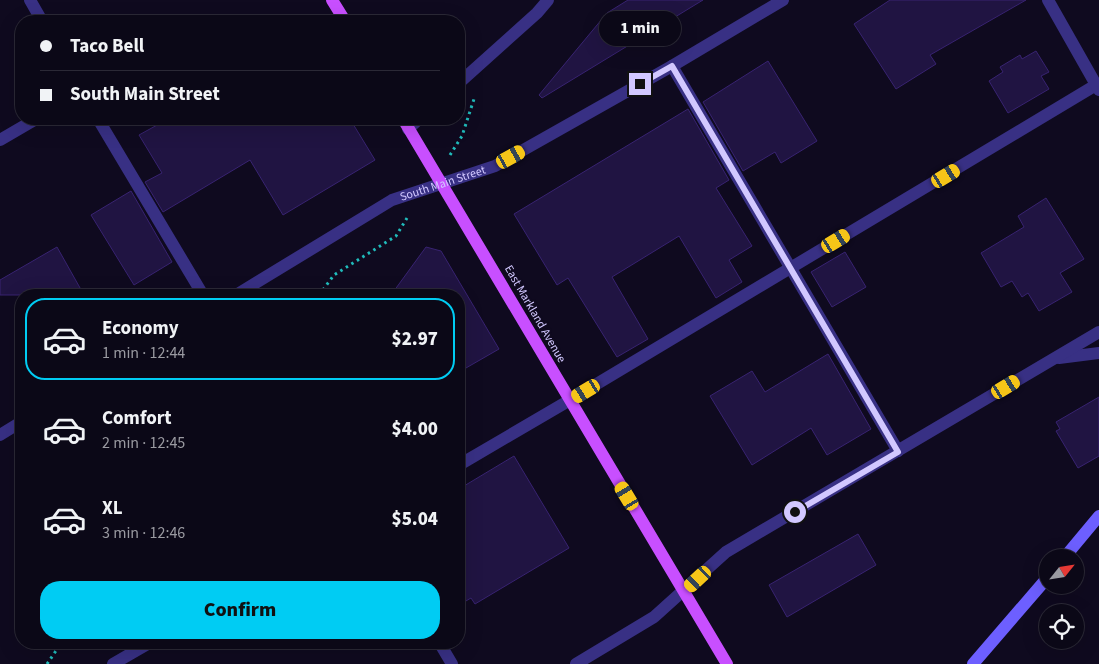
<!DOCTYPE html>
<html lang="en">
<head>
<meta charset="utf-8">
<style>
	:root { --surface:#0b0817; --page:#191624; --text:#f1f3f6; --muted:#9a9aa1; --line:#2b2936; --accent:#00ccf3 }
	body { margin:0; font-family:"Source Sans 3",sans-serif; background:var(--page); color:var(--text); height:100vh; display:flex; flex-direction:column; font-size:19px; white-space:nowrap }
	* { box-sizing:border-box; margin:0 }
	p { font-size:16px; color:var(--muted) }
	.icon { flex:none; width:28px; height:28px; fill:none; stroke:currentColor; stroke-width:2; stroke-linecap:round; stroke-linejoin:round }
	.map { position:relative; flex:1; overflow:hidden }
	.panel { position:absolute; left:15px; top:289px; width:450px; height:360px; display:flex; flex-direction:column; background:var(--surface); border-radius:20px; box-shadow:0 5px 20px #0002,0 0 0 1px var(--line) }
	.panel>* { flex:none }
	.top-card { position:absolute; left:15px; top:15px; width:450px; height:110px; border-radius:20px; box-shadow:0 5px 20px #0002,0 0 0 1px var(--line); display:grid; align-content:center; height:110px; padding:0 25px; background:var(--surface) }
	.needle { width:32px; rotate:60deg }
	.fabs { position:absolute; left:1039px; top:549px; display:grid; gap:10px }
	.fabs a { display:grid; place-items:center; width:45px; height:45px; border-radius:50%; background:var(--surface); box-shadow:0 5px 20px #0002,0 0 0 1px var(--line); font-size:25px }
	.end { position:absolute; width:22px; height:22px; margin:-11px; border:6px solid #d2c8ff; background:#111; box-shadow:0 0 0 2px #111 }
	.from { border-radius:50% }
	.bubble { position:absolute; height:35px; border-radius:18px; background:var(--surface); box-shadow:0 5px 20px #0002,0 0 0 1px var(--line); font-size:16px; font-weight:800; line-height:35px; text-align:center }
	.car { position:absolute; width:15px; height:30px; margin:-15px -8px; border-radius:6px; box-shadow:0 0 4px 1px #0007; background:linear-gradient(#f5c518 24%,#345 0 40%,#f5c518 0 76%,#345 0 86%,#f5c518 0) }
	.top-card b { display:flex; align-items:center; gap:18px; height:48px; font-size:19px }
	.top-card b+b { border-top:1px solid var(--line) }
	.top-card i { width:12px; height:12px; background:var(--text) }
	ul { padding:9px 0 0; list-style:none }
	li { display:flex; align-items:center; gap:15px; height:82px; margin:0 10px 8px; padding:0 15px; border:2px solid transparent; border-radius:20px }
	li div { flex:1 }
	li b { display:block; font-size:19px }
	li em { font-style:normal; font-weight:800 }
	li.selected { border-color:var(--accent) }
	li>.icon { width:45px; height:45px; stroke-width:1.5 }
	.cta { display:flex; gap:10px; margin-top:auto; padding:10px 25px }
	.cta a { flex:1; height:58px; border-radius:20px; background:var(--accent); color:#111; font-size:20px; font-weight:800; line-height:58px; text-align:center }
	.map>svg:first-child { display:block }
	.building { fill:#201442; stroke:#382371 }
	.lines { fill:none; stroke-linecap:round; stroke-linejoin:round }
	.path { stroke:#20bbbb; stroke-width:3; stroke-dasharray:2.5 4; stroke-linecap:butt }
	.lane { stroke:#383084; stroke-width:12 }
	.street { stroke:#383084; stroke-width:12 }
	.secondary { stroke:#6d5fff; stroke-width:12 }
	.primary { stroke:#c84fff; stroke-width:12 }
	.route { stroke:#d2c8ff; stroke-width:6 }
	.labels { text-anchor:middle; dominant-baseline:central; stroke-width:4.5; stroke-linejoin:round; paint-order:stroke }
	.street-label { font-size:12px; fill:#d2c8ff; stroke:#0f0a1f }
</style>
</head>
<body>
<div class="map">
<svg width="1099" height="664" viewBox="0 0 1099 664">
	<rect width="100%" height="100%" fill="#0f0a1f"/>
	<!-- building -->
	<g class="building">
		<polygon points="628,0 703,0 542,98 539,95 607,13"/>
		<polygon points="890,0 1026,0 930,55 936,64 896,89 854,24"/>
		<polygon points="1036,51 1049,72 1041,76 1049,89 1008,113 989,81 1003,72 1000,67 1020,55 1022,59"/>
		<polygon points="768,61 817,141 781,163 775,152 743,171 703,102"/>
		<polygon points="688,109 729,180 716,188 752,246 729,260 742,282 716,298 679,236 612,277 648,339 617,357 568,278 557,285 514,214"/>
		<polygon points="168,119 350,119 375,160 283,215 250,160 163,212 145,182 162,173 139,135"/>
		<polygon points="131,191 172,262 134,285 91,215"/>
		<polygon points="1046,198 1084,259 1060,273 1072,292 1039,311 1028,293 1022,297 1012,281 1001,287 981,253 1024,227 1018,216"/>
		<polygon points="57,247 84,295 0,295 0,280"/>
		<polygon points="426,247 441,251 499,349 459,372 459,295 391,295"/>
		<polygon points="845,252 866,287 832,307 811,272"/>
		<polygon points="828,354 871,429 827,455 811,428 752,465 710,396 752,371 765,392"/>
		<polygon points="1099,397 1099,456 1078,468 1056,431 1060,429 1056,422"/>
		<polygon points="514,456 569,548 475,604 471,598 459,605 459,489"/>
		<polygon points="858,534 876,565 787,617 769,585"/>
	</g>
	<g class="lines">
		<!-- path -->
		<g class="path">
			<polyline points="450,155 462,136 474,99"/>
			<polyline points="319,295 334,275 396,236 407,218"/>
			<polyline points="47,664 62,642"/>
		</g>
		<!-- lane -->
		<g class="lane">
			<polyline points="30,0 42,21"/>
			<polyline points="672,66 898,451"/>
			<polyline points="459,83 537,13 548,0"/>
			<polyline points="98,119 203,295"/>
			<polyline points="408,129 419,119"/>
			<polyline points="0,140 36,119"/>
			<polyline points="459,465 570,400 1096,85"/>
			<polyline points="439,642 452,664"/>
			<polyline points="113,664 151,642"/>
		</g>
		<!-- street -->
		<g class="street">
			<polyline points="1048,0 1099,90"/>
			<path id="s1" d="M236 295 392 200 495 166 672 66 783 0"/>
			<polyline points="1059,358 1099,353"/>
			<polyline points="0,435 21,422"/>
			<polyline points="576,664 654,617 726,552 1099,332"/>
		</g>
		<!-- secondary -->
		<g class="secondary">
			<polyline points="1064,558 1099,516"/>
			<polyline points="973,664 1048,577"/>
		</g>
		<!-- primary -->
		<g class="primary">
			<polyline points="332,0 345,21"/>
			<polyline points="403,119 727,664"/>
		</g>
	</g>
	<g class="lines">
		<!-- route -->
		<polyline class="route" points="640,84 672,66 898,452 795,512"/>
	</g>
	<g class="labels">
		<!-- street labels -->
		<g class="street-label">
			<text stroke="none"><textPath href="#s1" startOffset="236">South Main Street</textPath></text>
			<text transform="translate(535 314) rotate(60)">East Markland Avenue</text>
		</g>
	</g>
</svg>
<div class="fabs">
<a><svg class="needle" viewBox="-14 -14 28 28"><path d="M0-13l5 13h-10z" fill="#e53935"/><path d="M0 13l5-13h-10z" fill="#9a9aa1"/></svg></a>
<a><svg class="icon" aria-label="locate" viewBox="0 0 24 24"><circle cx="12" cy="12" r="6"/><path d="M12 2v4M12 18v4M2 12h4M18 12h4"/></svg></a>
</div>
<i class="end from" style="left:795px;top:512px"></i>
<i class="end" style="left:640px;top:84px"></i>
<div class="bubble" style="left:599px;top:11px;width:82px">1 min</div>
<i class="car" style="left:511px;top:157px;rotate:61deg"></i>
<i class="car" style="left:946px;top:176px;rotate:59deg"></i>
<i class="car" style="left:836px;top:241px;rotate:59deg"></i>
<i class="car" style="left:1006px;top:387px;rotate:59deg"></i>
<i class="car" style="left:586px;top:391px;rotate:239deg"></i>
<i class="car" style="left:627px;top:496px;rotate:329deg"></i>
<i class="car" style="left:698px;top:579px;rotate:227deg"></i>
<div class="top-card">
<b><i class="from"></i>Taco Bell</b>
<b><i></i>South Main Street</b>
</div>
<section class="panel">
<ul>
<li class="selected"><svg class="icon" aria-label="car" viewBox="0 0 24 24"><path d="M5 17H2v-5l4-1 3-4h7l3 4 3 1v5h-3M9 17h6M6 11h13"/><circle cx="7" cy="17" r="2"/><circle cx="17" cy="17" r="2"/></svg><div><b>Economy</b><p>1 min · 12:44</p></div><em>$2.97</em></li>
<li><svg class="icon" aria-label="car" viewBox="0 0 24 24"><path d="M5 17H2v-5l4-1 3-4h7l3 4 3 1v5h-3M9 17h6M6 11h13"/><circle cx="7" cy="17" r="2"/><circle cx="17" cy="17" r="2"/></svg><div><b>Comfort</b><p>2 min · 12:45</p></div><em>$4.00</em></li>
<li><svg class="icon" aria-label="car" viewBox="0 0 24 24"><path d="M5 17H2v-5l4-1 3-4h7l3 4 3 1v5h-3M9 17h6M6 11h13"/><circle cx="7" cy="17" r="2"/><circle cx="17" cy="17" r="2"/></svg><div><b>XL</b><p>3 min · 12:46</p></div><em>$5.04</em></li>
</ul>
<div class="cta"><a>Confirm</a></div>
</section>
</div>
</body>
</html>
